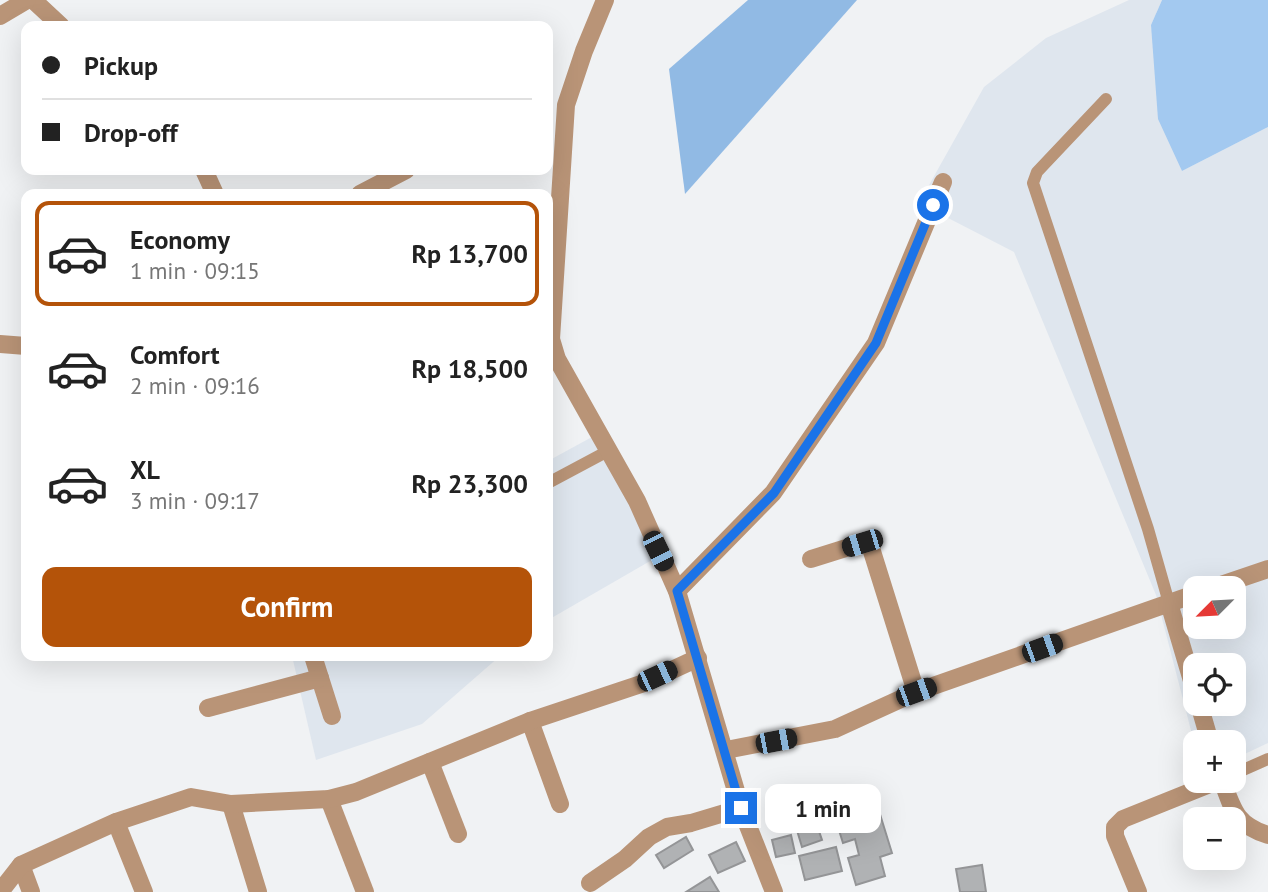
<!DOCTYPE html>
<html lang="en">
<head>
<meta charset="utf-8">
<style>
	:root { --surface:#fff; --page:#f6f6f6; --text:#222; --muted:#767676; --line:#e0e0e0; --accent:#b45309 }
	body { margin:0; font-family:"PT Sans",sans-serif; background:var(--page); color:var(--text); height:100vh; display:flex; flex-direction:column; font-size:26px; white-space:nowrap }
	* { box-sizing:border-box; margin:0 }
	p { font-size:23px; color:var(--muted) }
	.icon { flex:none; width:38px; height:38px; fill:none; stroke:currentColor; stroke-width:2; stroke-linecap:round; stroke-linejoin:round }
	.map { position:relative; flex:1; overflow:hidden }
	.side { position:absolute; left:21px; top:189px; width:532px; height:472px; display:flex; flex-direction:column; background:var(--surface); border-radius:14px; box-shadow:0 7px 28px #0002 }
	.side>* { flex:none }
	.banner { position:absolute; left:21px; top:21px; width:532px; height:154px; border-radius:14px; box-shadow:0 7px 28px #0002; display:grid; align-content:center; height:154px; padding:0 21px; background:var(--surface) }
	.needle { width:46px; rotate:246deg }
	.buttons { position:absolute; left:1183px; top:576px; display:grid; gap:14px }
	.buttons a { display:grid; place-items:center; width:63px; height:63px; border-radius:14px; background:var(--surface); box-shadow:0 7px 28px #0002; font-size:35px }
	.end { position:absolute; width:32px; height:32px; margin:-16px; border:9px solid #1a73e8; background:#fff; box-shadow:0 0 0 4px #fff }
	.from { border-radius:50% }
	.bubble { position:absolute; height:49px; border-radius:14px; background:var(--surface); box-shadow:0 7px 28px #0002; font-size:23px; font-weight:800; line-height:49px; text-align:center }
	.car { position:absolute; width:21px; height:42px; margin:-21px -10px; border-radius:9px; box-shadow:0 0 5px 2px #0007; background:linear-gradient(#222 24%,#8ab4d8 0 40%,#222 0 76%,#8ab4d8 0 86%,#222 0) }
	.banner b { display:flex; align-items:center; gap:24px; height:66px; font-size:26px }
	.banner b+b { border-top:2px solid var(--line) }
	.banner i { width:18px; height:18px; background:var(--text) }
	ul { padding:12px 0 0; list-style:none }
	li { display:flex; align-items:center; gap:21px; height:105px; margin:0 14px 10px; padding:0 7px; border:4px solid transparent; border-radius:14px }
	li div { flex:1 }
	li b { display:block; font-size:26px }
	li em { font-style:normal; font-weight:800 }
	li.active { border-color:var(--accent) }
	li>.icon { width:63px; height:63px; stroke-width:1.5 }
	.cta { display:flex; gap:14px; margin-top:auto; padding:14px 21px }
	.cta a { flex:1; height:80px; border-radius:14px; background:var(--accent); color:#fff; font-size:28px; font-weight:800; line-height:80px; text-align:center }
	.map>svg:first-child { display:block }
	.built { fill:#dfe6ee; fill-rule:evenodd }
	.green { fill:#a3c9f0 }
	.forest { fill:#91bae4 }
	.building { fill:#b0b2b4; stroke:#949597; stroke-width:2 }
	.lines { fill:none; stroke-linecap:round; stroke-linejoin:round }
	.service { stroke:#b99477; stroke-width:12 }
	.minor { stroke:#b99477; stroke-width:18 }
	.route { stroke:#1a73e8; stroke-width:9 }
</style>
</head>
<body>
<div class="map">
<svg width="1268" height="892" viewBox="0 0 1268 892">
	<rect width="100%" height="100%" fill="#f0f2f4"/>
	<!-- built -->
	<g class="built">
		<path d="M1129 0H1162L1151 25 1182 171 1268 127V743L1234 759V742H1195V746L1156 595 1014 252 919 203 984 87 1046 38ZM1195 588H1234V626H1195ZM1195 665H1234V704H1195Z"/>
		<polygon points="592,437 664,553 548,620 548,461"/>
		<polygon points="292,656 500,656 422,724 316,760"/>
	</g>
	<!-- green -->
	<polygon class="green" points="1162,0 1268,0 1268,127 1182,171 1158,119 1151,25"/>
	<!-- forest -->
	<polygon class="forest" points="748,0 857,0 685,194 669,69"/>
	<!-- building -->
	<g class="building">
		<polygon points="812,811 822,840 802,847 793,817"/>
		<polygon points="879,811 892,853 880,857 885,876 856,885 848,858 859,855 855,839 843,843 837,824"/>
		<polygon points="791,835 795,853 776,857 772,840"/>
		<polygon points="686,837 693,850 664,868 656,855"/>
		<polygon points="736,842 745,861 718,873 709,855"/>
		<polygon points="836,847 842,871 805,880 799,856"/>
		<polygon points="982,865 986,892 960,892 956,869"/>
		<polygon points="710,877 719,892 686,892"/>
	</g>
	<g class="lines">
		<!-- service -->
		<g class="service">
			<polyline points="1106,99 1037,172 1033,183 1148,529 1169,603"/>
			<polyline points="548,483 608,451"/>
			<polyline points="1234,774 1268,759"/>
		</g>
		<!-- minor -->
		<g class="minor">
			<polyline points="33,0 61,26"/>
			<polyline points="605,0 584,51 566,105 551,339 557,359 637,501 677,591 741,808 774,892"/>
			<polyline points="0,16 27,0"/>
			<polyline points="204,170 215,194"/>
			<polyline points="360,194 406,170"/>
			<polyline points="0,344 26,346"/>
			<polyline points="811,559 862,543 870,545 916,692"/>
			<polyline points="1212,588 1268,569"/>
			<polyline points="677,591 773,493 876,343 943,182"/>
			<polyline points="1169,603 1195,691"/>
			<polyline points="313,656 332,716"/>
			<polyline points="1199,704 1210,742"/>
			<polyline points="208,708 320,678"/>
			<polyline points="530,721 560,804"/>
			<polyline points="726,750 835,729 916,692 1195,594"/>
			<polyline points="430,762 458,834"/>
			<path d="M1222 780C1233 810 1236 825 1268 835"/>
			<polyline points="329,799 365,892"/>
			<polyline points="231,804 258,892"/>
			<polyline points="116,822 144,892"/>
			<polyline points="21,865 31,892"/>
			<polyline points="590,883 625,859 649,837 667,827 691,823 741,808"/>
			<polyline points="0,892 21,865 116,822 191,797 231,804 329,799 356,792 530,721 644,683 698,658"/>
			<polyline points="1138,892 1115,836 1115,827 1123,819 1220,780"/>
		</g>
	</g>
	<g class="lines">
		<!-- route -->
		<polyline class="route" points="741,808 677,591 774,493 876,343 933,205"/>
	</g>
</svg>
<div class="buttons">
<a><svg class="needle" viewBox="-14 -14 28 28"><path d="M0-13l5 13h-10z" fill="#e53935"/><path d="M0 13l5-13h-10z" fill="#767676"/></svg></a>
<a><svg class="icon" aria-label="locate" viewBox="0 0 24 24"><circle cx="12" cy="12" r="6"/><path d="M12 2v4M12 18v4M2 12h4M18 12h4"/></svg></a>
<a>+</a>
<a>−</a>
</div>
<i class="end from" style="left:933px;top:205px"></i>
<i class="end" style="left:741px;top:808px"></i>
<div class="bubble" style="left:765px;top:784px;width:116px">1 min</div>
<i class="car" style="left:862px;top:543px;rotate:253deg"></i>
<i class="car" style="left:658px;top:551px;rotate:154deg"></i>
<i class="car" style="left:1042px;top:648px;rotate:70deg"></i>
<i class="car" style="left:657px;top:676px;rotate:65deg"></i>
<i class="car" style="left:916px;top:692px;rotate:70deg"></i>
<i class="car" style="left:776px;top:741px;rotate:79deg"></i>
<div class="banner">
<b><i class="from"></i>Pickup</b>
<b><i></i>Drop-off</b>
</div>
<section class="side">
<ul>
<li class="active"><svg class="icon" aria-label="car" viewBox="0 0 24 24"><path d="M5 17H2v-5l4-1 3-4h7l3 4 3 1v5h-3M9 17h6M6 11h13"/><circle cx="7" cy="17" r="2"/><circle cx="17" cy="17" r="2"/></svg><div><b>Economy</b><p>1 min · 09:15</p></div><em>Rp 13,700</em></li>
<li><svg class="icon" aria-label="car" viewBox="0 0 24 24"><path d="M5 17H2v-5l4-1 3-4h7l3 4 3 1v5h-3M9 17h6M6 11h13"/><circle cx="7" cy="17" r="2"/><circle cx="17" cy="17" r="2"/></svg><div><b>Comfort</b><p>2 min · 09:16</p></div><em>Rp 18,500</em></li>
<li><svg class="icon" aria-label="car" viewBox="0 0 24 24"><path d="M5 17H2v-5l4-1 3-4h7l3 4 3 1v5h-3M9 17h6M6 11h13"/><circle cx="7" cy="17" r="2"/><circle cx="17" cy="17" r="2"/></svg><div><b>XL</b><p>3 min · 09:17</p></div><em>Rp 23,300</em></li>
</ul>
<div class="cta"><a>Confirm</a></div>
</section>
</div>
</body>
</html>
